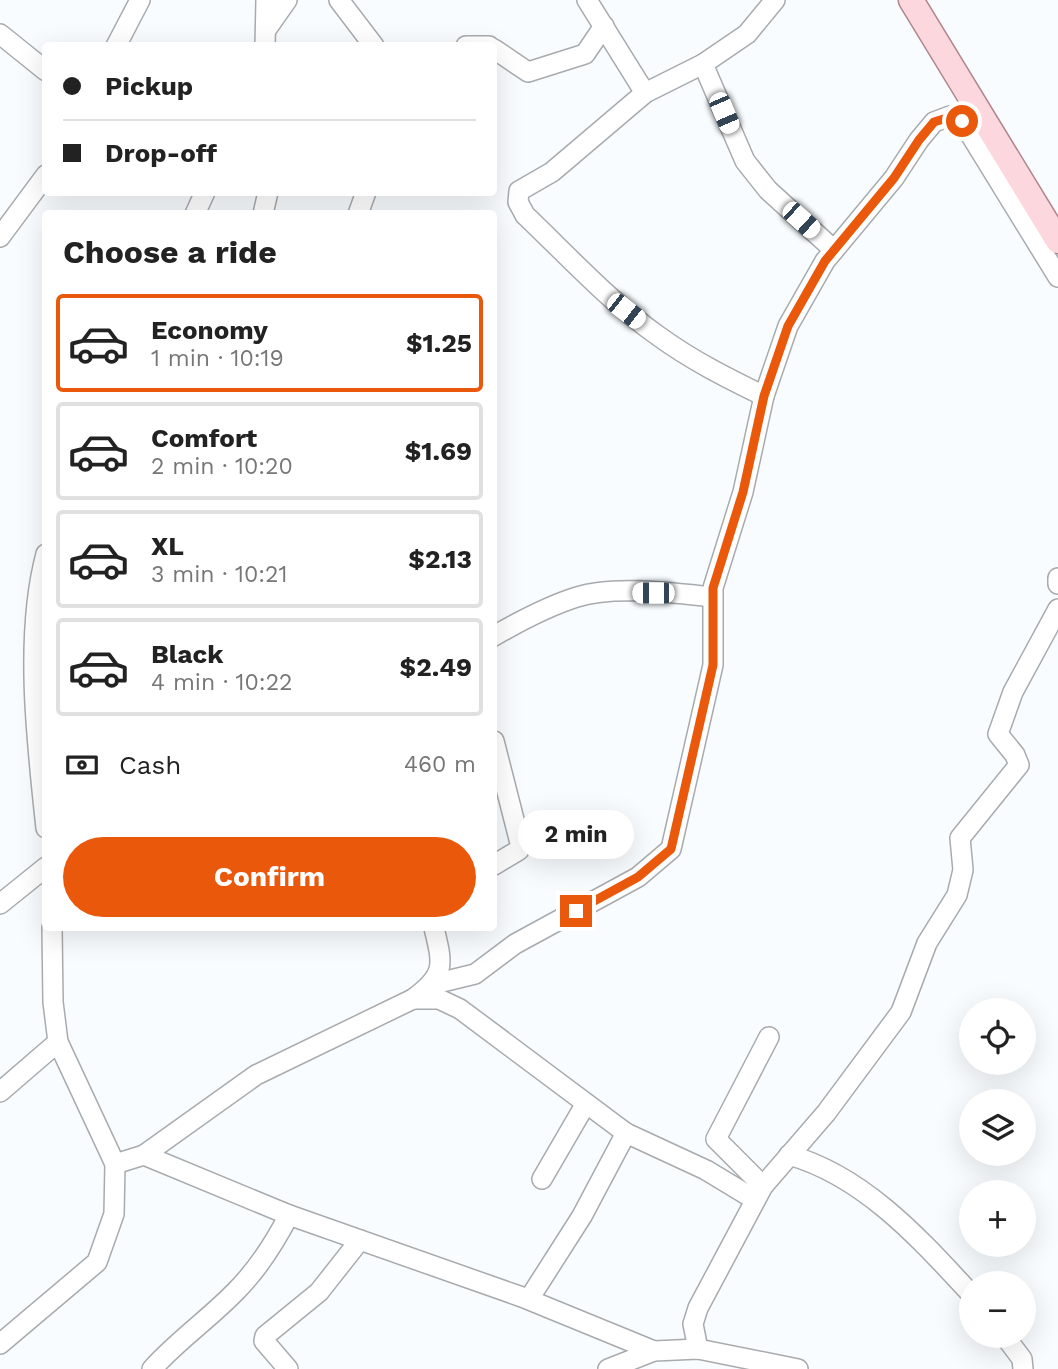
<!DOCTYPE html>
<html lang="en">
<head>
<meta charset="utf-8">
<style>
	:root { --surface:#fff; --page:#f2f2f2; --text:#222; --muted:#767676; --line:#e0e0e0; --accent:#ea580c }
	body { margin:0; font-family:"Work Sans",sans-serif; background:var(--page); color:var(--text); height:100vh; display:flex; flex-direction:column; font-size:26px; white-space:nowrap }
	* { box-sizing:border-box; margin:0 }
	p { font-size:23px; color:var(--muted) }
	.icon { flex:none; width:38px; height:38px; fill:none; stroke:currentColor; stroke-width:2; stroke-linecap:round; stroke-linejoin:round }
	.map { position:relative; flex:1; overflow:hidden }
	.sheet { position:absolute; left:42px; top:210px; width:455px; height:721px; display:flex; flex-direction:column; background:var(--surface); border-radius:7px; box-shadow:0 7px 28px #0002 }
	.sheet>* { flex:none }
	.hud { position:absolute; left:42px; top:42px; width:455px; height:154px; border-radius:7px; box-shadow:0 7px 28px #0002; display:grid; align-content:center; height:154px; padding:0 21px; background:var(--surface) }
	.controls { position:absolute; left:959px; top:998px; display:grid; gap:14px }
	.controls a { display:grid; place-items:center; width:77px; height:77px; border-radius:50%; background:var(--surface); box-shadow:0 7px 28px #0002; font-size:35px }
	.end { position:absolute; width:32px; height:32px; margin:-16px; border:9px solid #ea580c; background:#fff; box-shadow:0 0 0 4px #fff }
	.from { border-radius:50% }
	.bubble { position:absolute; height:49px; border-radius:24px; background:var(--surface); box-shadow:0 7px 28px #0002; font-size:23px; font-weight:700; line-height:49px; text-align:center }
	.car { position:absolute; width:21px; height:42px; margin:-21px -10px; border-radius:9px; box-shadow:0 0 5px 2px #0007; background:linear-gradient(#fff 24%,#345 0 40%,#fff 0 76%,#345 0 86%,#fff 0) }
	.hud b { display:flex; align-items:center; gap:24px; height:66px; font-size:26px }
	.hud b+b { border-top:2px solid var(--line) }
	.hud i { width:18px; height:18px; background:var(--text) }
	ul { padding:0; list-style:none }
	li { display:flex; align-items:center; gap:21px; height:98px; margin:0 14px 10px; padding:0 7px; border:4px solid var(--line); border-radius:7px }
	li div { flex:1 }
	li b { display:block; font-size:26px }
	li em { font-style:normal; font-weight:700 }
	li.on { border-color:var(--accent) }
	li>.icon { width:63px; height:63px; stroke-width:1.5 }
	h2 { padding:0 21px; font-size:32px; line-height:84px }
	.pay { display:flex; align-items:center; gap:18px; height:77px; padding:0 21px; font-size:26px }
	.pay p { margin-inline-start:auto }
	.primary-button { display:flex; gap:14px; margin-top:auto; padding:14px 21px }
	.primary-button a { flex:1; height:80px; border-radius:42px; background:var(--accent); color:#fff; font-size:28px; font-weight:700; line-height:80px; text-align:center }
	.map>svg:first-child { display:block }
	.lines { fill:none; stroke-linecap:round; stroke-linejoin:round }
	.minor-casing { stroke:#a8abae; stroke-width:22 }
	.major-casing { stroke:#af868e; stroke-width:27 }
	.minor { stroke:#fff; stroke-width:19 }
	.major { stroke:#fdd7de; stroke-width:24 }
	.route { stroke:#ea580c; stroke-width:9 }
</style>
</head>
<body>
<div class="map">
<svg width="1058" height="1369" viewBox="0 0 1058 1369">
	<rect width="100%" height="100%" fill="#f8fcfe"/>
	<g class="lines">
		<!-- minor casing -->
		<g class="minor-casing">
			<g id="minor">
				<polyline points="339,0 374,46"/>
				<polyline points="587,0 645,93"/>
				<polyline points="266,30 287,0"/>
				<polyline points="0,34 46,71"/>
				<polyline points="116,46 140,0"/>
				<polyline points="265,46 266,0"/>
				<polyline points="466,46 489,46"/>
				<polyline points="494,49 528,72 585,54 604,26"/>
				<polyline points="703,64 745,161 768,190 834,250"/>
				<polyline points="195,214 205,192"/>
				<polyline points="263,214 268,192"/>
				<polyline points="358,214 366,192"/>
				<polyline points="0,237 46,175"/>
				<path d="M764 396C727 378 691 360 657 335 609 301 568 256 525 215L518 202 519 191 552 172 645 93 703 64 747 34 775 0"/>
				<path d="M46 554C24 636 37 744 46 828"/>
				<polyline points="1058,578 1058,584"/>
				<path d="M494 636C520 621 548 606 577 597 614 585 674 593 712 597"/>
				<polyline points="494,741 520,843 519,850 494,865"/>
				<polyline points="0,904 46,867"/>
				<polyline points="434,984 475,974 515,944 638,877 671,849 713,665 713,588 743,492 764,396 788,326 825,261 894,178 919,140 934,122 950,116 962,121 1058,277"/>
				<polyline points="413,999 439,999 460,1009 626,1133 706,1170 754,1199"/>
				<polyline points="0,1092 58,1042"/>
				<path d="M144 1155 256 1075 413 999C446 975 443 965 434 928"/>
				<path d="M789 1155C864 1176 920 1239 971 1294"/>
				<polyline points="115,1164 144,1155 289,1215 522,1297 654,1351"/>
				<polyline points="542,1179 585,1105"/>
				<polyline points="763,1186 716,1139 769,1037"/>
				<polyline points="529,1299 582,1216 626,1133"/>
				<polyline points="1004,1335 1022,1359 1023,1369"/>
				<polyline points="0,1344 97,1262 114,1214 115,1164 58,1042 53,1002 52,928"/>
				<polyline points="698,1349 693,1324 698,1308 763,1186 826,1113 901,1012 927,943 957,895 963,870 960,838 1019,765 1015,755 998,734 1013,692 1058,609"/>
				<path d="M152 1369C178 1340 209 1319 236 1291 258 1269 275 1242 289 1215"/>
				<polyline points="288,1369 264,1341 265,1336 319,1292 360,1240"/>
				<polyline points="608,1369 654,1351 698,1349 798,1369"/>
			</g>
		</g>
		<!-- major casing -->
		<g class="major-casing">
			<polyline id="major" points="911,0 1058,241"/>
		</g>
		<!-- minor -->
		<use href="#minor" class="minor"/>
		<!-- major -->
		<use href="#major" class="major"/>
	</g>
	<g class="lines">
		<!-- route -->
		<polyline class="route" points="576,911 638,877 671,849 713,665 713,588 743,492 764,396 788,326 825,261 894,178 919,140 934,122 950,117 962,121"/>
	</g>
</svg>
<div class="controls">
<a><svg class="icon" aria-label="locate" viewBox="0 0 24 24"><circle cx="12" cy="12" r="6"/><path d="M12 2v4M12 18v4M2 12h4M18 12h4"/></svg></a>
<a><svg class="icon" aria-label="layers" viewBox="0 0 24 24"><path d="M12 4l9 5-9 5-9-5zM3 14l9 5 9-5"/></svg></a>
<a>+</a>
<a>−</a>
</div>
<i class="end from" style="left:962px;top:121px"></i>
<i class="end" style="left:576px;top:911px"></i>
<div class="bubble" style="left:518px;top:810px;width:116px">2 min</div>
<i class="car" style="left:724px;top:113px;rotate:157deg"></i>
<i class="car" style="left:801px;top:220px;rotate:132deg"></i>
<i class="car" style="left:626px;top:311px;rotate:128deg"></i>
<i class="car" style="left:653px;top:593px;rotate:270deg"></i>
<div class="hud">
<b><i class="from"></i>Pickup</b>
<b><i></i>Drop-off</b>
</div>
<section class="sheet">
<h2>Choose a ride</h2>
<ul>
<li class="on"><svg class="icon" aria-label="car" viewBox="0 0 24 24"><path d="M5 17H2v-5l4-1 3-4h7l3 4 3 1v5h-3M9 17h6M6 11h13"/><circle cx="7" cy="17" r="2"/><circle cx="17" cy="17" r="2"/></svg><div><b>Economy</b><p>1 min · 10:19</p></div><em>$1.25</em></li>
<li><svg class="icon" aria-label="car" viewBox="0 0 24 24"><path d="M5 17H2v-5l4-1 3-4h7l3 4 3 1v5h-3M9 17h6M6 11h13"/><circle cx="7" cy="17" r="2"/><circle cx="17" cy="17" r="2"/></svg><div><b>Comfort</b><p>2 min · 10:20</p></div><em>$1.69</em></li>
<li><svg class="icon" aria-label="car" viewBox="0 0 24 24"><path d="M5 17H2v-5l4-1 3-4h7l3 4 3 1v5h-3M9 17h6M6 11h13"/><circle cx="7" cy="17" r="2"/><circle cx="17" cy="17" r="2"/></svg><div><b>XL</b><p>3 min · 10:21</p></div><em>$2.13</em></li>
<li><svg class="icon" aria-label="car" viewBox="0 0 24 24"><path d="M5 17H2v-5l4-1 3-4h7l3 4 3 1v5h-3M9 17h6M6 11h13"/><circle cx="7" cy="17" r="2"/><circle cx="17" cy="17" r="2"/></svg><div><b>Black</b><p>4 min · 10:22</p></div><em>$2.49</em></li>
</ul>
<div class="pay"><svg class="icon" aria-label="cash" viewBox="0 0 24 24"><path d="M3 7h18v10H3z"/><circle cx="12" cy="12" r="2"/></svg>Cash<p>460 m</p></div>
<div class="primary-button"><a>Confirm</a></div>
</section>
</div>
</body>
</html>
